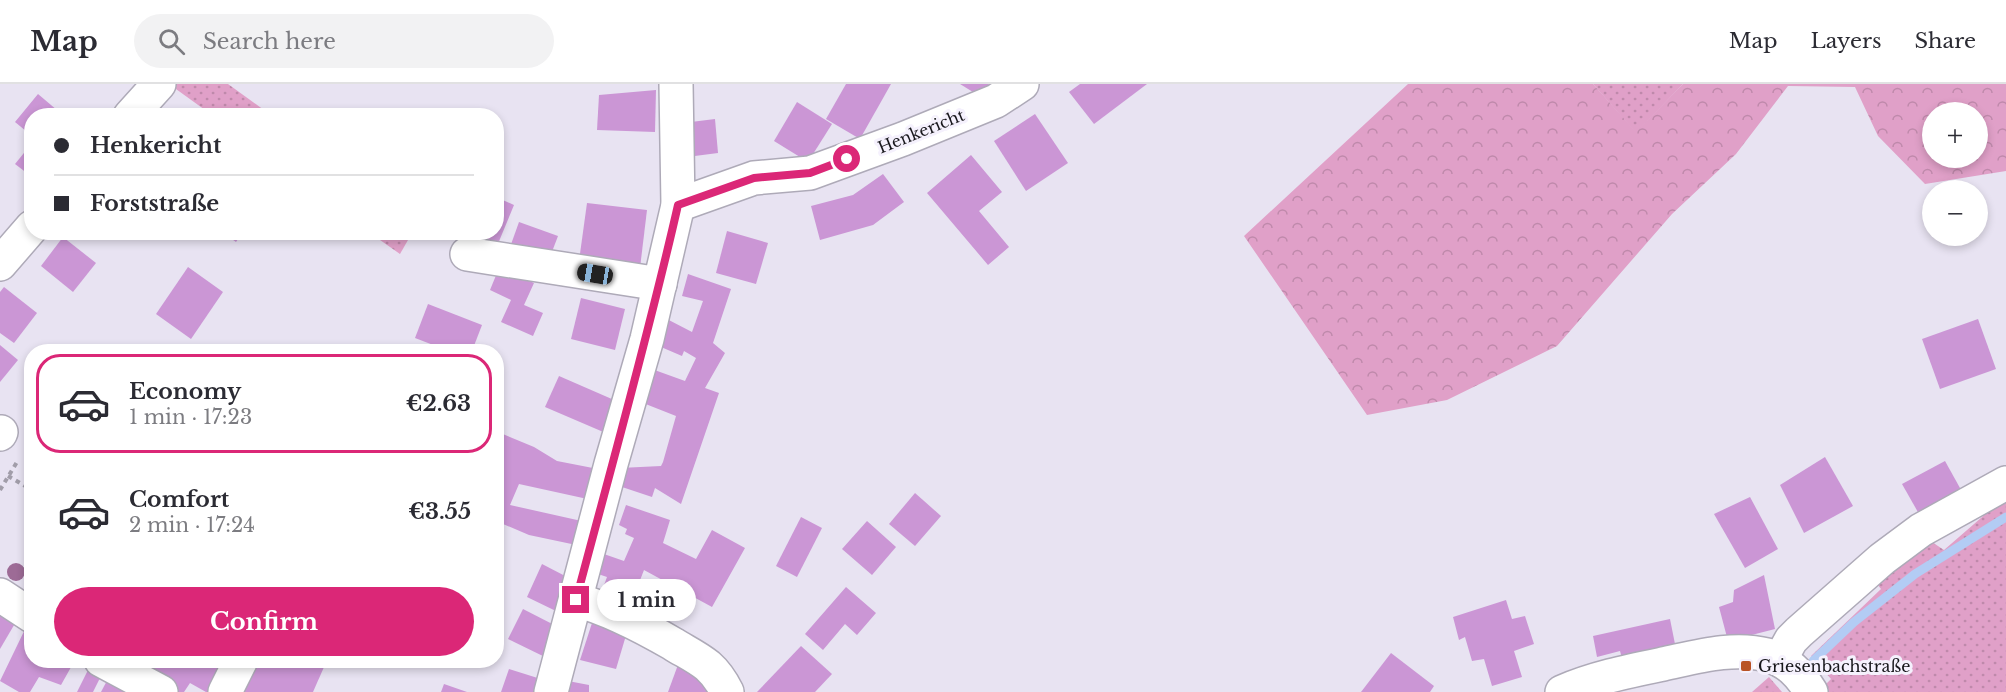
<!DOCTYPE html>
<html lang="en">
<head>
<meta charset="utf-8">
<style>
	:root { --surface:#fff; --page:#f2f2f3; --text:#2b2b33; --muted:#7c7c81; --line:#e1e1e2; --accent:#db2777 }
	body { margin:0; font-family:"Libre Baskerville",serif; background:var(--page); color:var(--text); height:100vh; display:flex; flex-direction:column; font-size:22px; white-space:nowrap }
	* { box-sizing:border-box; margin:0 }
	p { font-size:20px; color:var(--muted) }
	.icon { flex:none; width:33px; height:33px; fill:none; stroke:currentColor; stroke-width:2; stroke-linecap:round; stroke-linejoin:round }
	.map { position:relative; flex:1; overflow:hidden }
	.drawer { position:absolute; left:24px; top:260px; width:480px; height:324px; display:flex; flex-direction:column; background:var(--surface); border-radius:24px; box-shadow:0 3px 9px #0003 }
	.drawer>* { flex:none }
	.hud { position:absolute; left:24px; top:24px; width:480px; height:132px; border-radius:24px; box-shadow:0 3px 9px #0003; display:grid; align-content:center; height:132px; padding:0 30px; background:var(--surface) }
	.controls { position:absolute; left:1922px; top:18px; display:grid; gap:12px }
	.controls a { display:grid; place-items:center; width:66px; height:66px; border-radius:50%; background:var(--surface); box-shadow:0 3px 9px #0003; font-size:30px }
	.end { position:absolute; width:27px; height:27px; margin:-14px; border:8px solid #db2777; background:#fff; box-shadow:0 0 0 3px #fff }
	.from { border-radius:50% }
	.bubble { position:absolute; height:42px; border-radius:21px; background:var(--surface); box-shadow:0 3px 9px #0003; font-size:20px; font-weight:800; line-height:42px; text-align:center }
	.car { position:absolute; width:18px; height:36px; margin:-18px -9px; border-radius:8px; box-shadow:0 0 4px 2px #0007; background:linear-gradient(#222 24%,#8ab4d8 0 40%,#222 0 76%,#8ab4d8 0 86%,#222 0) }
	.hud b { display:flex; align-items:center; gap:21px; height:57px; font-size:22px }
	.hud b+b { border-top:2px solid var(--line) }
	.hud i { width:15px; height:15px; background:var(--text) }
	ul { padding:10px 0 0; list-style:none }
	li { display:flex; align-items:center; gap:18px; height:99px; margin:0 12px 9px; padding:0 18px; border:3px solid transparent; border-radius:24px }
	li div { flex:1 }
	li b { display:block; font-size:22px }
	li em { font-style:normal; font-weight:800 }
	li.active { border-color:var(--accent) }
	li>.icon { width:54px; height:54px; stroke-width:1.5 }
	.action { display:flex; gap:12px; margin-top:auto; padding:12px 30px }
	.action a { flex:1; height:69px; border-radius:36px; background:var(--accent); color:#fff; font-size:24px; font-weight:800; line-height:69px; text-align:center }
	header { display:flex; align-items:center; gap:36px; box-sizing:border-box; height:84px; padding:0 30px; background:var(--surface); border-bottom:2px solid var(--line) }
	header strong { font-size:28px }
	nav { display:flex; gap:33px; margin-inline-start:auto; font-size:21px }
	.search { width:420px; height:54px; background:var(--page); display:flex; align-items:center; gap:15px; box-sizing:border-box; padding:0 21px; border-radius:33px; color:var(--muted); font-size:22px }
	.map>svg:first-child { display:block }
	.grass { fill:url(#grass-dots) }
	.forest { fill:url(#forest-crowns); fill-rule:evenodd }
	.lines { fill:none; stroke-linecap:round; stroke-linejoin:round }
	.stream { stroke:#b3ccf4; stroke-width:9 }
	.building { fill:#cb96d5 }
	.minor-casing { stroke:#aeaab8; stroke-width:36 }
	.path { stroke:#a19da9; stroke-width:4; stroke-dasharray:4.5 4.5; stroke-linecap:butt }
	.minor { stroke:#fff; stroke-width:33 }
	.tree { fill:#9d6b96 }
	.route { stroke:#db2777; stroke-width:8 }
	.poi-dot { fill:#b95326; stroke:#f5f1fd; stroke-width:2 }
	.labels { text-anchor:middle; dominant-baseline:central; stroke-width:6; stroke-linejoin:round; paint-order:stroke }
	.street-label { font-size:16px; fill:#17161b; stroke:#f5f1fd }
	.poi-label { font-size:16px; fill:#17161b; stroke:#f5f1fd; text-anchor:start }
</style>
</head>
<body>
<header>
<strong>Map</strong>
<div class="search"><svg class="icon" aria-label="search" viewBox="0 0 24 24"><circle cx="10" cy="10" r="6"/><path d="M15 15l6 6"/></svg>Search here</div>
<nav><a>Map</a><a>Layers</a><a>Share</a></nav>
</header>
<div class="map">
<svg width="2006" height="608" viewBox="0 0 2006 608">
	<defs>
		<pattern id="grass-dots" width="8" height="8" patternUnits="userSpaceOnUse" patternTransform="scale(1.5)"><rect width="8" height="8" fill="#e0a0c8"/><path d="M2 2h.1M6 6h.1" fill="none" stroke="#bf89ab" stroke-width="1.8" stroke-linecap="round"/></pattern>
		<pattern id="forest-crowns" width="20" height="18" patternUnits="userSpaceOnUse" patternTransform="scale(1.5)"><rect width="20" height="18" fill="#e0a0c8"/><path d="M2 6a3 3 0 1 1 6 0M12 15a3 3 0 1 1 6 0" fill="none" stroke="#bf89ab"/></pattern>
	</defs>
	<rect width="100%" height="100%" fill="#e8e3f2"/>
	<!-- grass -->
	<g class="grass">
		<polygon points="169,0 228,0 271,31 212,31"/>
		<polygon points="1593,0 1683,0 1636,49"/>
		<polygon points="370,149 412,149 400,170"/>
		<polygon points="2006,415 2006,608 1818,608 1831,595 1811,572 1881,505 1874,496 1926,454 1944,466 1989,427"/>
		<polygon points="1769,593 1782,608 1752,608"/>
	</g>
	<!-- forest -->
	<path class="forest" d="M1408 0H1593L1636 48 1683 0H2006V87L1925 100 1878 52 1855 3 1788 2 1736 70 1672 130 1557 262 1447 316 1367 331 1244 152ZM1932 28H1977V74H1932Z"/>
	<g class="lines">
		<!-- stream -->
		<polyline class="stream" points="1813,577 1854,538 1915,490 2006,433"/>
	</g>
	<!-- building -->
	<g class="building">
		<polygon points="846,0 891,0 860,55 826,35"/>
		<polygon points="960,0 989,0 981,13"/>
		<polygon points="1080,0 1147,0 1094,40 1069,8"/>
		<polygon points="656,6 655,48 597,46 599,11"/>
		<polygon points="38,10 64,32 32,32 32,52 15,38"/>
		<polygon points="797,18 832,40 808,78 774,57"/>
		<polygon points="1035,30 1068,79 1026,107 994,57"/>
		<polygon points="715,35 718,69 687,73 683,39"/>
		<polygon points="32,59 32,93 15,80"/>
		<polygon points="971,71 1002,108 979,127 1009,163 988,181 927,109"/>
		<polygon points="883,90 904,118 873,141 820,156 811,122 853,111"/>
		<polygon points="496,113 514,121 495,167 451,149 496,148"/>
		<polygon points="587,119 647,126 640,184 579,177"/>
		<polygon points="519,138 558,152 547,181 509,166"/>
		<polygon points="727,147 768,159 756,200 716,189"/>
		<polygon points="87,148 103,148 97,156"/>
		<polygon points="222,148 243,148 236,158"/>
		<polygon points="63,153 96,179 73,208 41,182"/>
		<polygon points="188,183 223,208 191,255 156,230"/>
		<polygon points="499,184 534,199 524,221 543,229 533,252 501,238 511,216 490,206"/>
		<polygon points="688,190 731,205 713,259 725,269 705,304 719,309 681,420 655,404 652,413 616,401 620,384 661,382 663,378 676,332 638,317 649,284 685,297 696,274 684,267 682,272 654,260 663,233 692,248 703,217 682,212"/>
		<polygon points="4,203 37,229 14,259 0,249 0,208"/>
		<polygon points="581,214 625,225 615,266 571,255"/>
		<polygon points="428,220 482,241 472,267 449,267 415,254"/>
		<polygon points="1978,235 1996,285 1940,305 1922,255"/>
		<polygon points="0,261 18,276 0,298"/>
		<polygon points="559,292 621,319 608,350 545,323"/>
		<polygon points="498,348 534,363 557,377 598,385 592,416 519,400 510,421 586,438 581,462 529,451 496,437 496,353"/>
		<polygon points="1825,373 1853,422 1804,449 1780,401"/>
		<polygon points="1945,377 1965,413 1923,437 1902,400"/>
		<polygon points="915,409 941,432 915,462 889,440"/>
		<polygon points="1750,413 1778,465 1745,484 1714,430"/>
		<polygon points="626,421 670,436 663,459 696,475 712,446 745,464 712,523 644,486 628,527 600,512 607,493 595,489 601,469 624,477 634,454 625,450 627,445 619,441"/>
		<polygon points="801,433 822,444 797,493 776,482"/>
		<polygon points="867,437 896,463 872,491 842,465"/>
		<polygon points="542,480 569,494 560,529 527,513"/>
		<polygon points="1764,491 1775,545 1728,557 1719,523 1733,518 1734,506"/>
		<polygon points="846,503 876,529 857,551 845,540 823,566 805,550"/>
		<polygon points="1506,516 1512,535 1525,532 1534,560 1514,567 1522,593 1492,602 1484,575 1472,577 1465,553 1459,556 1453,533"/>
		<polygon points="0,525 17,536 0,565"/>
		<polygon points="523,525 564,546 549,575 508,555"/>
		<polygon points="1670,535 1676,565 1623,578 1620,567 1597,573 1593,552"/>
		<polygon points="28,539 32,542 32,576 75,576 61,601 39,593 30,608 19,608 0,597"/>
		<polygon points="592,539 627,548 616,585 580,576"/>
		<polygon points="801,562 832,590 815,608 757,608"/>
		<polygon points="1391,569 1434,602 1430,608 1361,608"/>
		<polygon points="132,576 210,576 224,582 211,608 206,608 190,599 184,608 168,608"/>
		<polygon points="252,576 310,576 324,583 313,608 237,608"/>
		<polygon points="679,578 717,608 668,608"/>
		<polygon points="90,582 103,588 93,608 77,608"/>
		<polygon points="509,585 544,596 540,608 501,608"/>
		<polygon points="110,591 129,608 101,608"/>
		<polygon points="568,597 589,601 589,608 564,608"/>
		<polygon points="444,600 467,608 441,608"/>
	</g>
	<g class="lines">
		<!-- minor casing -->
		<g class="minor-casing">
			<g id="minor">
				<polyline points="130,32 159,0"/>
				<polyline points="678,121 754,94 810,89 903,55 996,17 1022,0"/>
				<polyline points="467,170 660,200"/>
				<polyline points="0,180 32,143"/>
				<polyline points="0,350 1,348"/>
				<polyline points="0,511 32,532"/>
				<path d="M576 516C610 525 642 542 673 560 684 567 697 573 708 582 716 589 722 598 727 608"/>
				<polyline points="101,576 161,608"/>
				<polyline points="1780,576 1791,556 1799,548 1882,475 1921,446 2006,399"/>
				<polyline points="225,608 241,576"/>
				<polyline points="551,608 611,380 647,255 678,121 676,0"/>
				<path d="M1562 608C1594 594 1629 587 1663 580 1696 573 1733 562 1767 571 1788 577 1800 590 1811 608"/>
			</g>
		</g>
		<!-- path -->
		<g class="path">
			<polyline points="8,392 32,406"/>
			<polyline points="0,406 17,378"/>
			<polyline points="21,487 32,469"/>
		</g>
		<!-- minor -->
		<use href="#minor" class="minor"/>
	</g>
	<!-- trees -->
	<circle class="tree" cx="16" cy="488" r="9"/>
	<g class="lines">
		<!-- route -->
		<path class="route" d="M576 516C611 384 648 253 678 121L754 94 810 89 847 75"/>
	</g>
	<!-- markers -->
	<rect class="poi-dot" x="1740" y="576" width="12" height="12" rx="3"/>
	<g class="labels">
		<!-- street labels -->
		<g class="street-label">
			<text transform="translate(921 47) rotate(-22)">Henkericht</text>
		</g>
		<!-- poi labels -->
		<g class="poi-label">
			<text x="1758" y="582">Griesenbachstraße</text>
		</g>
	</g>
</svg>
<div class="controls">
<a>+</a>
<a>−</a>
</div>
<i class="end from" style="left:847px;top:75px"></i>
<i class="end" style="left:576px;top:516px"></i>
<div class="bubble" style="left:597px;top:495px;width:99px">1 min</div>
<i class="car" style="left:595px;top:190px;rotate:279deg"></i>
<div class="hud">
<b><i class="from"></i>Henkericht</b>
<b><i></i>Forststraße</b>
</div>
<section class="drawer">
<ul>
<li class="active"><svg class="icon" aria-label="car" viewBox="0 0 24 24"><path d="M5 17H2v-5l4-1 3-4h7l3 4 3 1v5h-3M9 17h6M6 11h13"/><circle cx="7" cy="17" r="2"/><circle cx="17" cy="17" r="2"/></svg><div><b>Economy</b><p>1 min · 17:23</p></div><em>€2.63</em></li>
<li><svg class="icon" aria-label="car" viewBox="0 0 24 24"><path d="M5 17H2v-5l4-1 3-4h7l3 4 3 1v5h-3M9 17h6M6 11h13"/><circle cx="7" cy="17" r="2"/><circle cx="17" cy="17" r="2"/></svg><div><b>Comfort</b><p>2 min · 17:24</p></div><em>€3.55</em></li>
</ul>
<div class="action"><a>Confirm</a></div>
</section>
</div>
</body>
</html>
